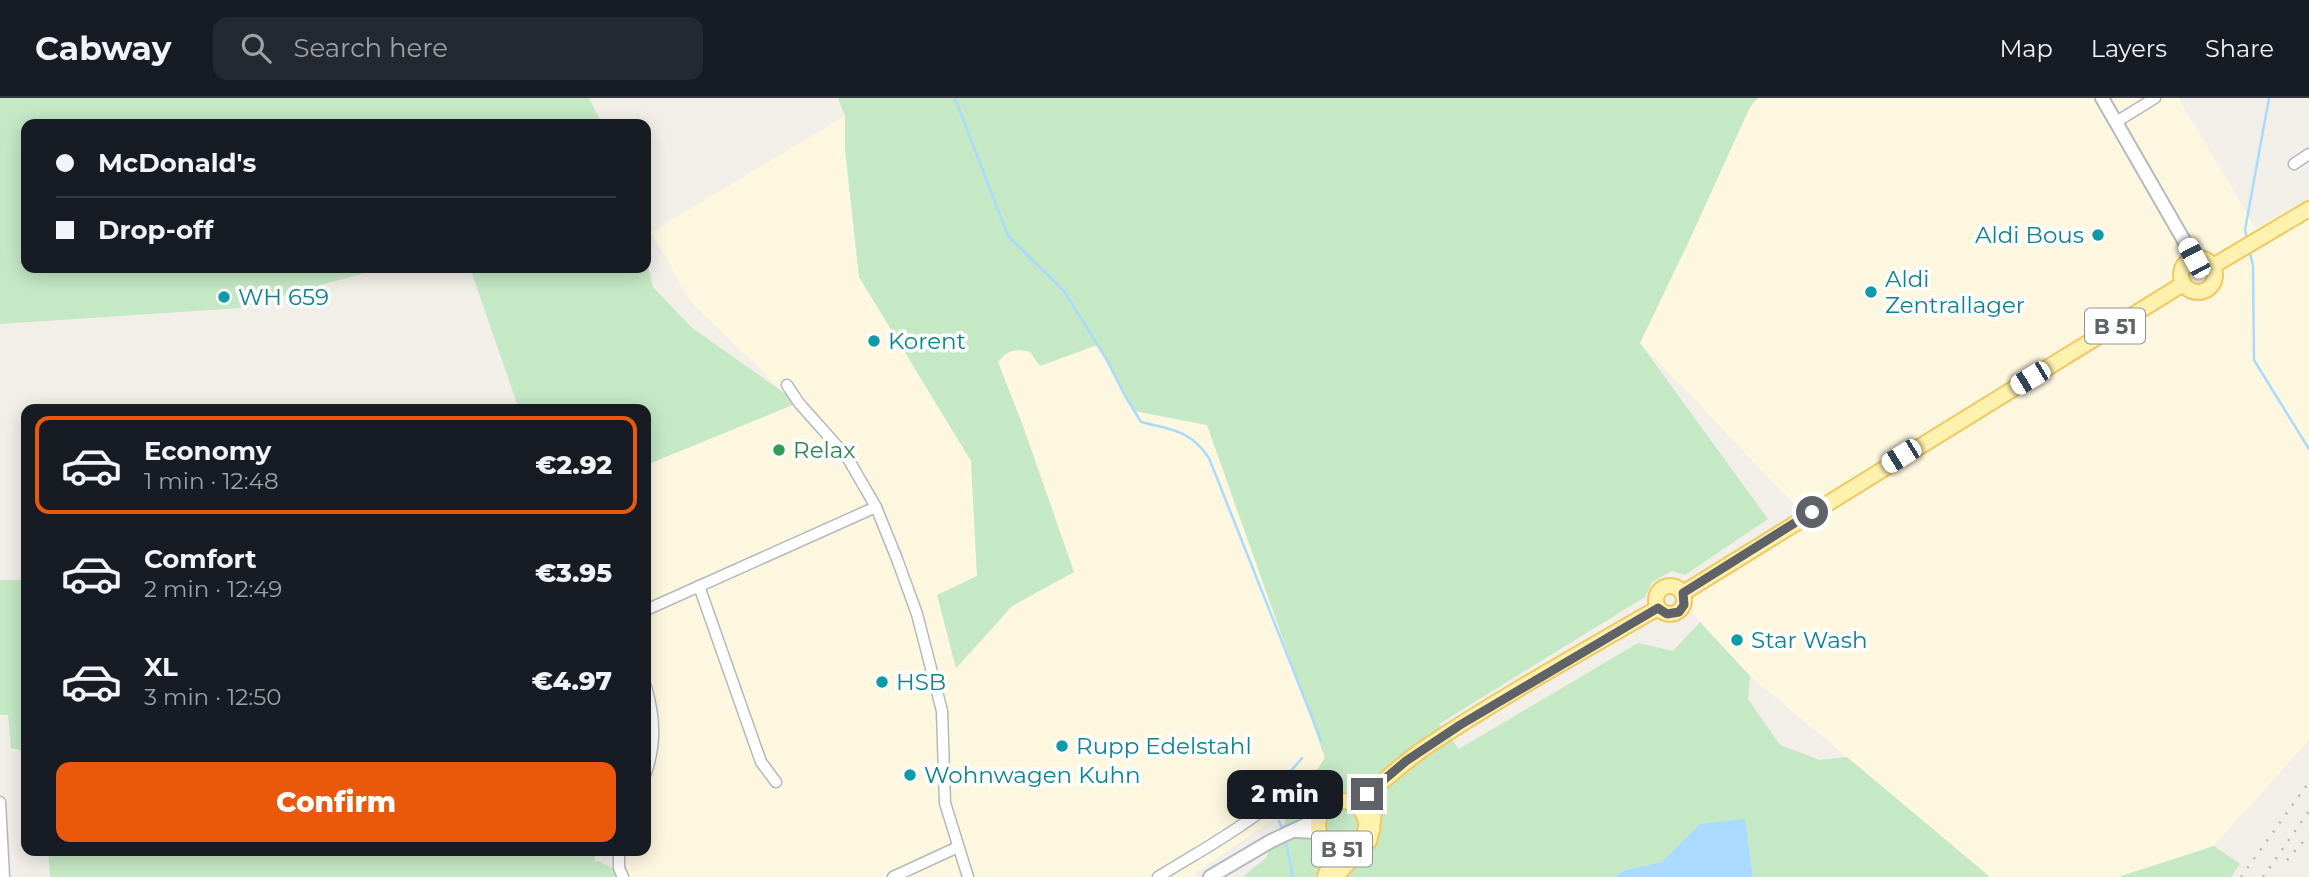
<!DOCTYPE html>
<html lang="en">
<head>
<meta charset="utf-8">
<style>
	:root { --surface:#171b24; --page:#242831; --text:#f1f3f6; --muted:#9ea1a6; --line:#363941; --accent:#ea580c }
	body { margin:0; font-family:Montserrat,sans-serif; background:var(--page); color:var(--text); height:100vh; display:flex; flex-direction:column; font-size:26px; white-space:nowrap }
	* { box-sizing:border-box; margin:0 }
	p { font-size:23px; color:var(--muted) }
	.icon { flex:none; width:38px; height:38px; fill:none; stroke:currentColor; stroke-width:2; stroke-linecap:round; stroke-linejoin:round }
	.map { position:relative; flex:1; overflow:hidden }
	.details { position:absolute; left:21px; top:306px; width:630px; height:452px; display:flex; flex-direction:column; background:var(--surface); border-radius:14px; box-shadow:0 4px 18px #0003 }
	.details>* { flex:none }
	.guide { position:absolute; left:21px; top:21px; width:630px; height:154px; border-radius:14px; box-shadow:0 4px 18px #0003; display:grid; align-content:center; height:154px; padding:0 35px; background:var(--surface) }
	.end { position:absolute; width:32px; height:32px; margin:-16px; border:9px solid #5f6368; background:#fff; box-shadow:0 0 0 4px #fff }
	.from { border-radius:50% }
	.bubble { position:absolute; height:49px; border-radius:14px; background:var(--surface); box-shadow:0 4px 18px #0003; font-size:23px; font-weight:800; line-height:49px; text-align:center }
	.car { position:absolute; width:21px; height:42px; margin:-21px -10px; border-radius:9px; box-shadow:0 0 5px 2px #0007; background:linear-gradient(#fff 24%,#345 0 40%,#fff 0 76%,#345 0 86%,#fff 0) }
	.guide b { display:flex; align-items:center; gap:24px; height:66px; font-size:26px }
	.guide b+b { border-top:2px solid var(--line) }
	.guide i { width:18px; height:18px; background:var(--text) }
	ul { padding:12px 0 0; list-style:none }
	li { display:flex; align-items:center; gap:21px; height:98px; margin:0 14px 10px; padding:0 21px; border:4px solid transparent; border-radius:14px }
	li div { flex:1 }
	li b { display:block; font-size:26px }
	li em { font-style:normal; font-weight:800 }
	li.on { border-color:var(--accent) }
	li>.icon { width:63px; height:63px; stroke-width:1.5 }
	.button { display:flex; gap:14px; margin-top:auto; padding:14px 35px }
	.button a { flex:1; height:80px; border-radius:14px; background:var(--accent); color:#fff; font-size:28px; font-weight:800; line-height:80px; text-align:center }
	header { display:flex; align-items:center; gap:42px; box-sizing:border-box; height:98px; padding:0 35px; background:var(--surface); border-bottom:2px solid var(--line) }
	header strong { font-size:33px }
	nav { display:flex; gap:38px; margin-inline-start:auto; font-size:24px }
	.search { width:490px; height:63px; background:var(--page); display:flex; align-items:center; gap:18px; box-sizing:border-box; padding:0 24px; border-radius:14px; color:var(--muted); font-size:26px }
	.map>svg:first-child { display:block }
	.commercial { fill:#fef7e0 }
	.green { fill:#c5e8c5 }
	.water { fill:#aadaff }
	.lines { fill:none; stroke-linecap:round; stroke-linejoin:round }
	.stream { stroke:#aadaff; stroke-width:2.5 }
	.minor-casing { stroke:#b5b8bc; stroke-width:13 }
	.secondary-casing { stroke:#b6babf; stroke-width:16 }
	.primary-casing { stroke:#f2c960; stroke-width:18 }
	.minor { stroke:#fff; stroke-width:10 }
	.secondary { stroke:#fff; stroke-width:12 }
	.primary { stroke:#fff2af; stroke-width:14 }
	.rail { stroke:#b6b7b8; stroke-width:2.5; stroke-dasharray:2 9; stroke-linecap:butt }
	.route { stroke:#5f6368; stroke-width:9 }
	.culture-dot { fill:#0f9aa8; stroke:#fff; stroke-width:2.5 }
	.leisure-dot { fill:#2e9e5b; stroke:#fff; stroke-width:2.5 }
	.labels { text-anchor:middle; dominant-baseline:central; stroke-width:7; stroke-linejoin:round; paint-order:stroke }
	.shield { fill:#fff; stroke:#8f9295; stroke-width:2 }
	.shield-label { font-size:21px; font-weight:bold; fill:#5f6368 }
	.culture-label { font-size:23px; fill:#0d838f; stroke:#fff; text-anchor:start }
	.leisure-label { font-size:23px; fill:#27864d; stroke:#fff; text-anchor:start }
</style>
</head>
<body>
<header>
<strong>Cabway</strong>
<div class="search"><svg class="icon" aria-label="search" viewBox="0 0 24 24"><circle cx="10" cy="10" r="6"/><path d="M15 15l6 6"/></svg>Search here</div>
<nav><a>Map</a><a>Layers</a><a>Share</a></nav>
</header>
<div class="map">
<svg width="2309" height="779" viewBox="0 0 2309 779">
	<rect width="100%" height="100%" fill="#f1efe8"/>
	<!-- commercial -->
	<g class="commercial">
		<polygon points="1758,0 2180,0 2180,3 2256,130 2309,101 2309,642 2214,748 2118,779 1990,779 1750,578 1689,512 1694,495 1811,424 1640,245 1689,143 1750,9"/>
		<polygon points="845,18 845,51 859,179 971,363 977,478 957,570 1013,508 1074,474 1023,328 998,264 1005,254 1017,250 1030,254 1040,268 1097,247 1134,313 1207,327 1325,660 1293,708 1194,776 1196,779 618,779 615,772 615,753 646,752 646,367 795,306 690,203 651,134"/>
	</g>
	<!-- green -->
	<g class="green">
		<polygon points="0,0 589,0 602,26 26,26 26,170 382,170 240,210 0,226"/>
		<path d="M838 0H1758L1750 9 1689 143 1640 245 1768 421 1685 477 1672 473 1652 484 1645 499 1439 626 1459 651 1638 545 1673 553 1700 524 1750 578 1748 601 1780 647 1820 662 1847 659 1990 779H1753L1745 722 1700 726 1662 764 1625 772 1614 779H1242L1265 761 1293 708 1325 660 1207 327 1134 313 1097 247 1040 268 1030 254C1015 250 1008 252 998 264L1023 328 1074 474 1012 508 956 570 937 497 977 478 971 363 859 179 845 51V18Z"/>
		<polygon points="646,161 653,189 691,229 787,297 795,306 646,367 646,312 519,311 470,170 646,170"/>
		<polygon points="0,482 26,482 26,653 11,650 8,617 0,617"/>
		<polygon points="2214,748 2240,766 2231,779 2118,779"/>
		<polygon points="597,752 594,764 599,763 615,772 618,779 50,779 48,753"/>
	</g>
	<!-- water -->
	<polygon class="water" points="1745,721 1753,779 1614,779 1625,772 1662,764 1700,726"/>
	<g class="lines">
		<!-- stream -->
		<g class="stream">
			<path d="M955 0 1008 138 1064 193 1107 262 1124 296 1141 324C1173 332 1190 332 1209 360L1321 642"/>
			<polyline points="2247,141 2245,132 2269,0"/>
			<polyline points="2249,151 2253,168 2254,262 2309,351"/>
			<polyline points="1284,681 1302,660"/>
			<polyline points="1279,723 1283,733"/>
			<polyline points="1285,740 1293,779"/>
		</g>
		<!-- minor casing -->
		<g class="minor-casing">
			<g id="minor">
				<polyline points="2116,24 2155,0"/>
				<polyline points="2294,66 2309,56"/>
				<polyline points="787,287 799,305 847,359 876,409 897,461 917,516 942,613 945,705 968,779"/>
				<polyline points="699,488 761,664 776,684"/>
				<polyline points="646,512 876,409"/>
				<path d="M646 589C655 620 656 645 646 675"/>
				<path d="M1286 694C1305 684 1319 689 1324 710"/>
				<polyline points="0,704 4,779"/>
				<polyline points="619,752 619,770 623,779"/>
				<polyline points="893,779 958,749"/>
				<path d="M1158 779C1193 757 1231 737 1264 711 1274 704 1291 682 1301 680 1317 677 1328 691 1336 703"/>
			</g>
		</g>
		<!-- secondary casing -->
		<g class="secondary-casing">
			<g id="secondary">
				<polyline points="2102,0 2194,160"/>
				<polyline points="1296,733 1319,734"/>
				<polyline points="1210,779 1271,743 1318,721"/>
			</g>
		</g>
		<!-- primary casing -->
		<g class="primary-casing">
			<g id="primary">
				<circle cx="2198" cy="177" r="17"/>
				<polyline points="2213,168 2309,111"/>
				<circle cx="1670" cy="502" r="14"/>
				<polyline points="1683,495 2183,186"/>
				<circle cx="1342" cy="727" r="24"/>
				<path d="M1354 705C1380 688 1401 666 1426 649 1501 599 1580 555 1658 510"/>
				<polyline points="1325,779 1335,750"/>
				<polyline points="1335,779 1369,743 1372,732 1376,693"/>
			</g>
		</g>
		<!-- minor -->
		<use href="#minor" class="minor"/>
		<!-- secondary -->
		<use href="#secondary" class="secondary"/>
		<!-- primary -->
		<use href="#primary" class="primary"/>
		<!-- rail -->
		<g class="rail">
			<polyline points="2287,762 2309,737"/>
			<polyline points="2241,779 2309,684"/>
			<polyline points="2263,779 2309,713"/>
		</g>
	</g>
	<g class="lines">
		<!-- route -->
		<polyline class="route" points="1367,696 1406,663 1460,627 1658,510 1667,516 1679,514 1684,507 1683,495 1812,414"/>
	</g>
	<!-- markers -->
	<g class="culture-dot">
		<circle cx="2098" cy="137" r="7"/>
		<circle cx="1871" cy="194" r="7"/>
		<circle cx="224" cy="199" r="7"/>
		<circle cx="874" cy="243" r="7"/>
		<circle cx="1737" cy="542" r="7"/>
		<circle cx="882" cy="584" r="7"/>
		<circle cx="1062" cy="648" r="7"/>
		<circle cx="910" cy="677" r="7"/>
	</g>
	<circle class="leisure-dot" cx="779" cy="352" r="7"/>
	<g class="labels">
		<!-- shield labels -->
		<g class="shield">
			<rect x="2085" y="210.5" width="60" height="35" rx="5"/>
			<rect x="1312" y="733.5" width="60" height="35" rx="5"/>
		</g>
		<g class="shield-label">
			<text x="2115" y="228">B 51</text>
			<text x="1342" y="751">B 51</text>
		</g>
		<!-- culture labels -->
		<g class="culture-label">
			<text x="2084" y="137" text-anchor="end">Aldi Bous</text>
			<text x="1885" y="181">Aldi<tspan x="1885" dy="26">Zentrallager</tspan></text>
			<text x="238" y="199">WH 659</text>
			<text x="888" y="243">Korent</text>
			<text x="1751" y="542">Star Wash</text>
			<text x="896" y="584">HSB</text>
			<text x="1076" y="648">Rupp Edelstahl</text>
			<text x="924" y="677">Wohnwagen Kuhn</text>
		</g>
		<!-- leisure labels -->
		<g class="leisure-label">
			<text x="793" y="352">Relax</text>
		</g>
	</g>
</svg>
<i class="end from" style="left:1812px;top:414px"></i>
<i class="end" style="left:1367px;top:696px"></i>
<div class="bubble" style="left:1227px;top:672px;width:116px">2 min</div>
<i class="car" style="left:2194px;top:160px;rotate:332deg"></i>
<i class="car" style="left:2030px;top:280px;rotate:239deg"></i>
<i class="car" style="left:1901px;top:358px;rotate:238deg"></i>
<div class="guide">
<b><i class="from"></i>McDonald's</b>
<b><i></i>Drop-off</b>
</div>
<section class="details">
<ul>
<li class="on"><svg class="icon" aria-label="car" viewBox="0 0 24 24"><path d="M5 17H2v-5l4-1 3-4h7l3 4 3 1v5h-3M9 17h6M6 11h13"/><circle cx="7" cy="17" r="2"/><circle cx="17" cy="17" r="2"/></svg><div><b>Economy</b><p>1 min · 12:48</p></div><em>€2.92</em></li>
<li><svg class="icon" aria-label="car" viewBox="0 0 24 24"><path d="M5 17H2v-5l4-1 3-4h7l3 4 3 1v5h-3M9 17h6M6 11h13"/><circle cx="7" cy="17" r="2"/><circle cx="17" cy="17" r="2"/></svg><div><b>Comfort</b><p>2 min · 12:49</p></div><em>€3.95</em></li>
<li><svg class="icon" aria-label="car" viewBox="0 0 24 24"><path d="M5 17H2v-5l4-1 3-4h7l3 4 3 1v5h-3M9 17h6M6 11h13"/><circle cx="7" cy="17" r="2"/><circle cx="17" cy="17" r="2"/></svg><div><b>XL</b><p>3 min · 12:50</p></div><em>€4.97</em></li>
</ul>
<div class="button"><a>Confirm</a></div>
</section>
</div>
</body>
</html>
